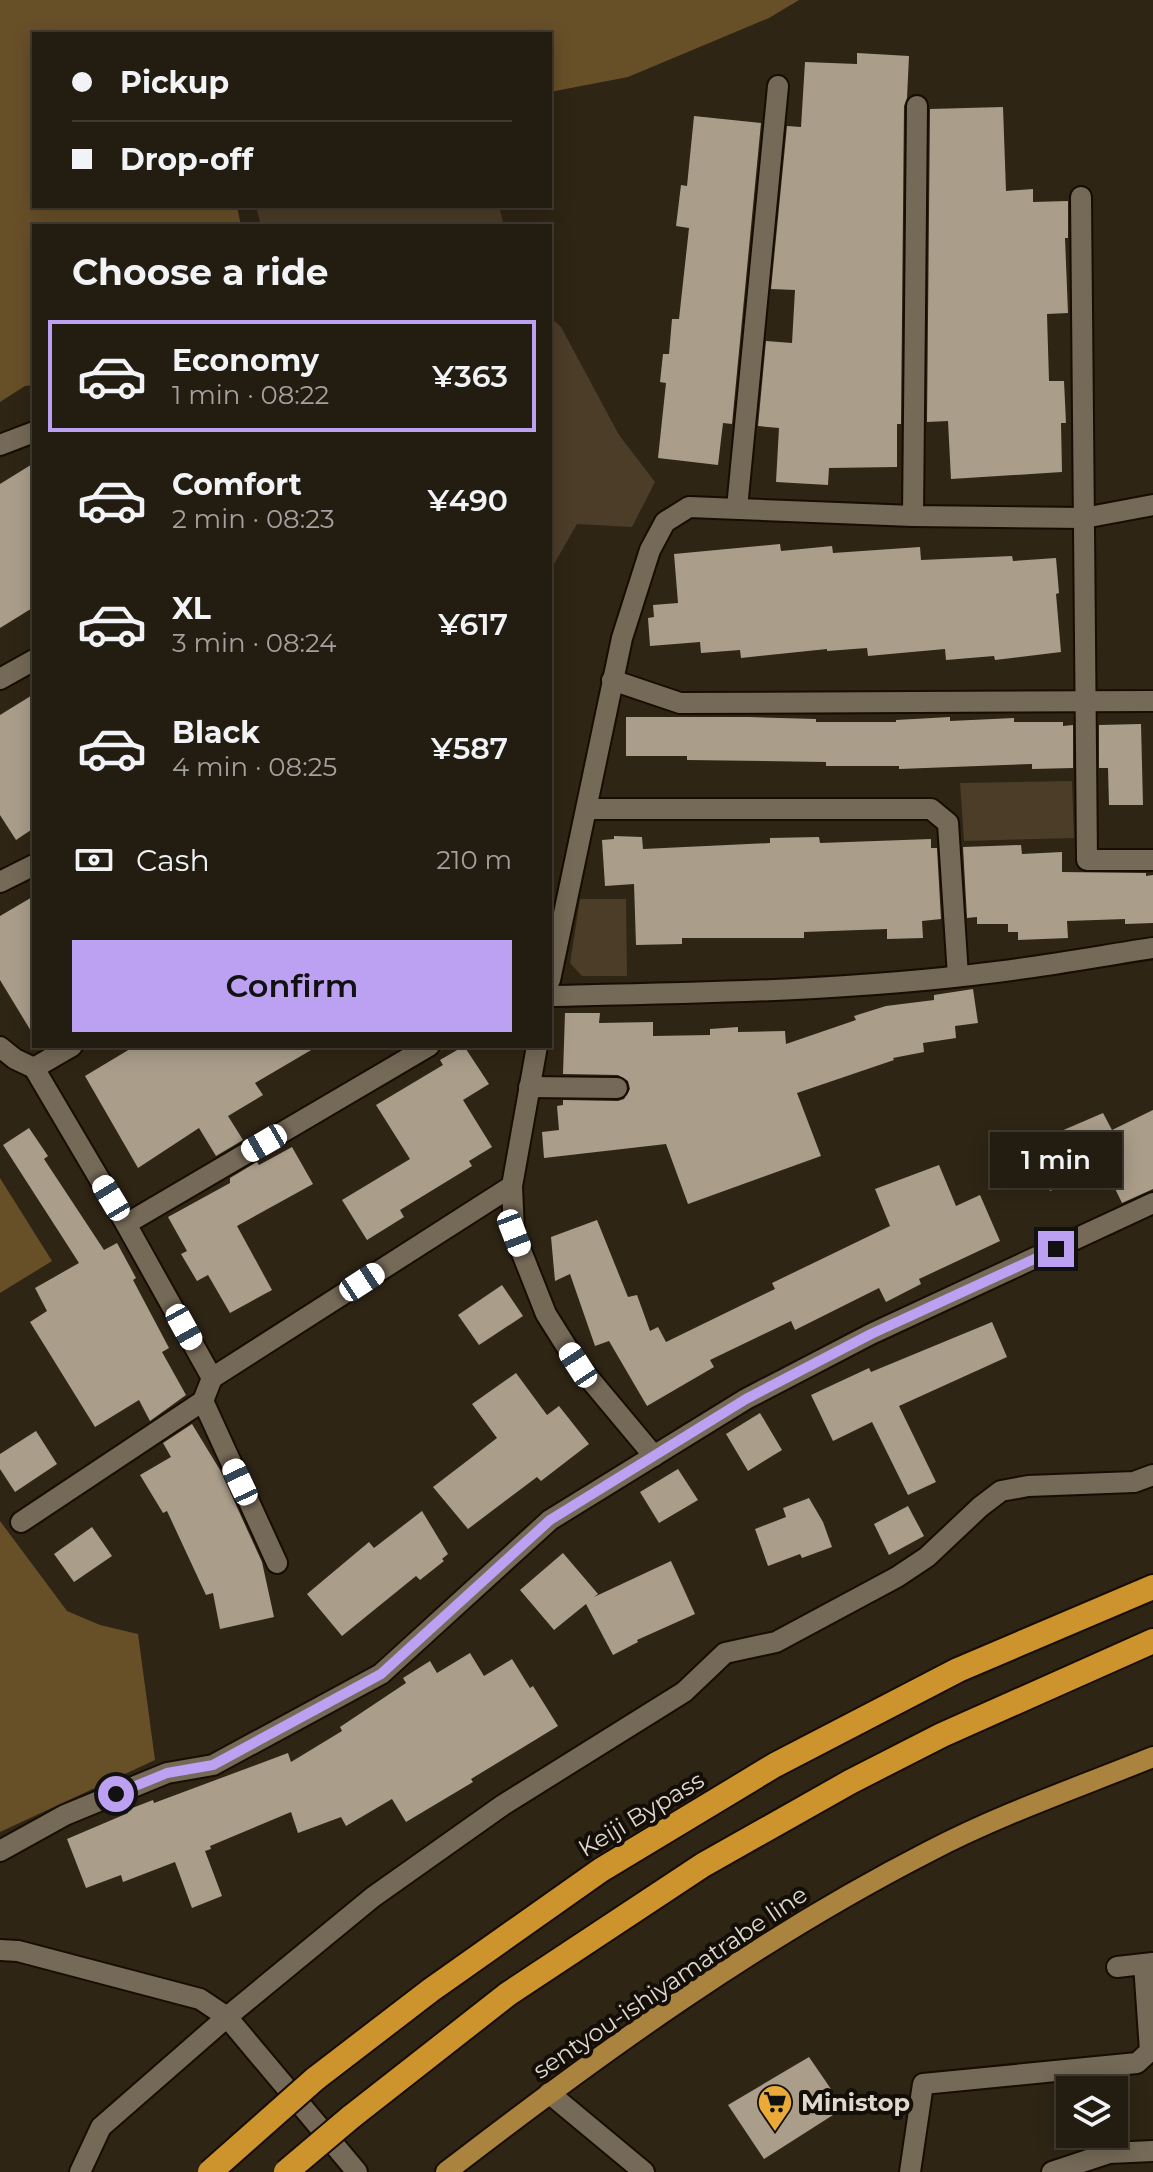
<!DOCTYPE html>
<html lang="en">
<head>
<meta charset="utf-8">
<style>
	:root { --surface:#231c10; --page:#2b2519; --text:#f1f3f6; --muted:#a3a19f; --line:#403a30; --accent:#bca0f2 }
	body { margin:0; font-family:Montserrat,sans-serif; background:var(--page); color:var(--text); height:100vh; display:flex; flex-direction:column; font-size:30px; white-space:nowrap }
	* { box-sizing:border-box; margin:0 }
	p { font-size:26px; color:var(--muted) }
	.icon { flex:none; width:44px; height:44px; fill:none; stroke:currentColor; stroke-width:2; stroke-linecap:round; stroke-linejoin:round }
	.map { position:relative; flex:1; overflow:hidden }
	.side { position:absolute; left:32px; top:224px; width:520px; height:824px; display:flex; flex-direction:column; background:var(--surface); border-radius:0px; box-shadow:0 4px 20px #0003,0 0 0 2px var(--line) }
	.side>* { flex:none }
	.hud { position:absolute; left:32px; top:32px; width:520px; height:176px; border-radius:0px; box-shadow:0 4px 20px #0003,0 0 0 2px var(--line); display:grid; align-content:center; height:176px; padding:0 40px; background:var(--surface) }
	.controls { position:absolute; left:1056px; top:2076px; display:grid; gap:16px }
	.controls a { display:grid; place-items:center; width:72px; height:72px; border-radius:0px; background:var(--surface); box-shadow:0 4px 20px #0003,0 0 0 2px var(--line); font-size:40px }
	.end { position:absolute; width:36px; height:36px; margin:-18px; border:10px solid #bca0f2; background:#111; box-shadow:0 0 0 4px #111 }
	.from { border-radius:50% }
	.bubble { position:absolute; height:56px; border-radius:0px; background:var(--surface); box-shadow:0 4px 20px #0003,0 0 0 2px var(--line); font-size:26px; font-weight:600; line-height:56px; text-align:center }
	.car { position:absolute; width:24px; height:48px; margin:-24px -12px; border-radius:10px; box-shadow:0 0 6px 2px #0007; background:linear-gradient(#fff 24%,#345 0 40%,#fff 0 76%,#345 0 86%,#fff 0) }
	.hud b { display:flex; align-items:center; gap:28px; height:76px; font-size:30px }
	.hud b+b { border-top:2px solid var(--line) }
	.hud i { width:20px; height:20px; background:var(--text) }
	ul { padding:0; list-style:none }
	li { display:flex; align-items:center; gap:24px; height:112px; margin:0 16px 12px; padding:0 24px; border:4px solid transparent; border-radius:0px }
	li div { flex:1 }
	li b { display:block; font-size:30px }
	li em { font-style:normal; font-weight:600 }
	li.active { border-color:var(--accent) }
	li>.icon { width:72px; height:72px; stroke-width:1.5 }
	h2 { padding:0 40px; font-size:36px; line-height:96px }
	.pay { display:flex; align-items:center; gap:20px; height:88px; padding:0 40px; font-size:30px }
	.pay p { margin-inline-start:auto }
	.button { display:flex; gap:16px; margin-top:auto; padding:16px 40px }
	.button a { flex:1; height:92px; border-radius:0px; background:var(--accent); color:#111; font-size:32px; font-weight:600; line-height:92px; text-align:center }
	.map>svg:first-child { display:block }
	.green { fill:#4b3d28 }
	.forest { fill:#674f28 }
	.building { fill:#aa9d8a }
	.lines { fill:none; stroke-linecap:round; stroke-linejoin:round }
	.minor-casing { stroke:#170d02; stroke-width:24 }
	.major-casing { stroke:#170d02; stroke-width:24 }
	.highway-casing { stroke:#170d02; stroke-width:28 }
	.minor { stroke:#756957; stroke-width:20 }
	.major { stroke:#aa833e; stroke-width:20 }
	.highway { stroke:#cd942d; stroke-width:24 }
	.highway-bridge-casing { stroke:#170d02; stroke-width:28; stroke-linecap:butt }
	.highway-bridge { stroke:#cd942d; stroke-width:24 }
	.route { stroke:#bca0f2; stroke-width:10 }
	.labels { text-anchor:middle; dominant-baseline:central; stroke-width:8; stroke-linejoin:round; paint-order:stroke }
	.street-label { font-size:24px; fill:#ded7cd; stroke:#130f08 }
	.poi-label { font-size:24px; font-weight:bold; fill:#ded7cd; stroke:#130f08; text-anchor:start }
</style>
</head>
<body>
<div class="map">
<svg width="1153" height="2172" viewBox="0 0 1153 2172">
	<rect width="100%" height="100%" fill="#2f2515"/>
	<!-- green -->
	<g class="green">
		<polygon points="256,206 499,206 504,226 261,226"/>
		<polygon points="550,317 561,327 619,435 655,482 632,527 577,524 550,571"/>
		<polygon points="1072,781 1074,838 964,841 960,783"/>
		<polygon points="580,899 626,899 627,976 582,976 570,963"/>
	</g>
	<!-- forest -->
	<g class="forest">
		<polygon points="0,0 799,0 769,18 628,77 550,92 550,34 34,34 34,206 237,206 241,226 34,226 34,385 25,386 0,402"/>
		<polygon points="0,1178 52,1261 0,1293"/>
		<polygon points="0,1521 67,1611 100,1625 138,1634 155,1760 0,1832"/>
	</g>
	<!-- building -->
	<g class="building">
		<polygon points="857,53 909,56 907,98 904,106 901,424 897,424 897,467 829,468 828,485 776,482 779,428 758,426 766,341 792,343 795,290 771,289 787,126 801,127 805,62 857,64"/>
		<polygon points="1003,107 1006,191 1033,189 1033,202 1068,201 1068,238 1065,238 1068,313 1047,314 1049,381 1064,381 1066,423 1061,423 1062,472 951,479 948,421 927,422 930,109"/>
		<polygon points="694,116 761,123 732,424 723,423 718,465 658,458 666,383 660,382 663,354 669,354 672,319 679,319 689,228 676,226 681,185 687,186"/>
		<polygon points="34,463 34,607 0,628 0,484"/>
		<polygon points="780,544 781,551 832,546 833,553 920,547 921,560 1012,556 1013,561 1056,558 1059,593 1056,594 1061,652 995,660 994,656 946,660 945,649 868,656 867,648 827,651 827,649 741,658 740,650 701,653 700,642 650,646 648,618 654,617 653,605 678,603 674,554"/>
		<polygon points="34,694 34,828 16,840 0,815 0,715"/>
		<polygon points="626,717 749,717 816,719 816,722 896,722 896,720 950,717 950,721 1014,718 1014,722 1063,722 1063,726 1073,725 1073,768 1032,769 1032,764 899,769 899,766 826,766 826,762 687,760 687,756 626,756"/>
		<polygon points="1141,724 1143,805 1109,805 1108,768 1099,768 1099,725"/>
		<polygon points="614,836 642,837 643,849 770,843 770,838 819,837 820,843 931,839 931,848 937,848 941,919 922,921 923,938 887,939 887,929 804,932 804,938 682,938 682,944 636,945 634,884 605,886 602,840 614,839"/>
		<polygon points="1021,845 1022,854 1062,852 1062,872 1146,873 1146,876 1153,875 1153,923 1125,924 1125,919 1067,921 1068,938 1018,940 1018,932 1008,932 1008,924 977,924 977,917 967,918 963,847"/>
		<polygon points="34,896 34,1036 0,980 0,916"/>
		<polygon points="973,989 978,1023 955,1026 956,1038 923,1043 924,1052 893,1058 894,1060 797,1093 821,1156 688,1204 666,1144 544,1158 542,1132 559,1130 557,1106 563,1105 563,1100 618,1101 624,1099 630,1089 628,1081 618,1075 563,1074 565,1013 600,1013 599,1023 653,1022 653,1036 710,1035 710,1029 738,1027 738,1032 785,1031 786,1044 856,1020 854,1016 886,1006 934,1000 934,995"/>
		<polygon points="135,1046 318,1046 255,1083 263,1095 228,1116 243,1140 216,1156 199,1128 138,1168 85,1076"/>
		<polygon points="464,1046 489,1084 463,1100 492,1147 469,1161 472,1166 400,1210 404,1217 367,1240 342,1200 410,1159 376,1105 443,1065 440,1060"/>
		<polygon points="1153,1110 1153,1189 1122,1203 1105,1168 1050,1191 1031,1144 1103,1113 1112,1130"/>
		<polygon points="29,1128 48,1156 44,1159 104,1250 117,1243 136,1278 133,1280 169,1348 162,1352 186,1395 150,1421 139,1400 95,1427 30,1322 47,1311 35,1288 79,1263 3,1145"/>
		<polygon points="292,1147 313,1184 237,1226 272,1290 230,1313 208,1275 197,1281 181,1254 187,1251 168,1217 230,1183 230,1178 257,1162 259,1165"/>
		<polygon points="939,1165 956,1206 980,1195 1000,1241 919,1279 921,1284 886,1302 879,1288 795,1330 791,1321 710,1360 714,1367 647,1406 609,1341 595,1346 570,1274 555,1281 551,1237 597,1220 628,1297 637,1295 650,1331 658,1327 666,1342 775,1289 772,1283 890,1226 875,1189"/>
		<polygon points="502,1285 523,1316 479,1345 458,1315"/>
		<polygon points="992,1322 1007,1357 899,1406 936,1482 908,1495 872,1422 833,1441 811,1395 869,1368 871,1372"/>
		<polygon points="516,1373 547,1415 559,1406 589,1444 541,1481 537,1477 468,1529 433,1487 497,1438 472,1404"/>
		<polygon points="760,1413 782,1450 748,1471 726,1434"/>
		<polygon points="192,1424 220,1470 262,1562 274,1617 220,1629 213,1593 206,1595 167,1511 163,1513 140,1475 171,1457 163,1443"/>
		<polygon points="36,1431 57,1464 15,1492 0,1469 0,1454"/>
		<polygon points="678,1469 698,1500 659,1523 640,1492"/>
		<polygon points="809,1498 823,1522 832,1547 802,1558 800,1554 768,1566 755,1529 786,1517 783,1508"/>
		<polygon points="908,1506 924,1536 889,1555 874,1524"/>
		<polygon points="422,1511 448,1554 442,1559 444,1561 420,1580 416,1576 342,1636 307,1594 369,1542 374,1548"/>
		<polygon points="92,1527 112,1556 74,1582 54,1554"/>
		<polygon points="563,1553 598,1594 594,1597 671,1561 695,1614 637,1640 638,1642 613,1655 586,1604 554,1630 520,1590"/>
		<polygon points="470,1653 484,1676 512,1659 530,1688 533,1686 558,1726 471,1779 473,1782 406,1822 392,1799 346,1826 341,1817 298,1833 291,1812 210,1846 211,1849 205,1851 222,1896 192,1908 175,1862 123,1882 121,1875 86,1888 67,1839 128,1813 127,1810 153,1800 154,1803 288,1753 291,1762 342,1731 340,1727 406,1683 403,1678 430,1661 437,1673"/>
		<polygon points="809,2057 844,2108 764,2159 728,2105"/>
	</g>
	<g class="lines">
		<!-- minor casing -->
		<g class="minor-casing">
			<g id="minor">
				<polyline points="1081,197 1087,860 1153,860"/>
				<polyline points="0,445 34,432"/>
				<polyline points="737,508 778,86"/>
				<polyline points="913,516 917,106"/>
				<polyline points="0,679 34,660"/>
				<polyline points="612,680 680,703 1153,701"/>
				<polyline points="588,809 931,809 948,823 958,976"/>
				<polyline points="0,882 34,865"/>
				<polyline points="550,980 622,638 650,550 665,522 689,507 913,516 1084,518 1153,505"/>
				<path d="M550 996C698 993 848 991 996 972 1048 966 1101 956 1153 948"/>
				<polyline points="537,1046 512,1186 514,1233 546,1314 578,1365 654,1456"/>
				<polyline points="0,1047 15,1059 34,1068 126,1224 212,1378 512,1186"/>
				<polyline points="34,1068 72,1046"/>
				<polyline points="529,1087 617,1088"/>
				<polyline points="126,1224 429,1046"/>
				<polyline points="203,1401 277,1563"/>
				<polyline points="21,1522 203,1401 212,1378"/>
				<polyline points="0,1851 65,1815 167,1773 213,1765 381,1674 550,1520 746,1399 871,1334 1153,1203"/>
				<polyline points="0,1950 18,1951 200,1999 227,2017 357,2172"/>
				<polyline points="1117,1967 1153,1963"/>
				<polyline points="549,2093 644,2172"/>
				<polyline points="80,2172 101,2127 227,2017 373,1897 503,1805 684,1692 725,1653 776,1642 897,1577 927,1557 980,1507 1001,1491 1028,1486 1134,1482 1153,1475"/>
				<polyline points="910,2172 923,2084 1137,2063 1150,2051 1144,1964"/>
				<polyline points="1052,2172 1109,2153 1153,2151"/>
			</g>
		</g>
		<!-- major casing -->
		<g class="major-casing">
			<path id="major" d="M446 2172C599 2054 758 1939 930 1851 1001 1814 1079 1787 1153 1757"/>
		</g>
		<!-- highway casing -->
		<g class="highway-casing">
			<g id="highway">
				<polyline points="315,2079 431,1990 601,1870 775,1765 958,1670 1153,1587"/>
				<polyline points="351,2117 508,1994 703,1865 850,1782 942,1735 1153,1641"/>
			</g>
		</g>
		<!-- minor -->
		<use href="#minor" class="minor"/>
		<!-- major -->
		<use href="#major" class="major"/>
		<!-- highway -->
		<use href="#highway" class="highway"/>
		<!-- highway-bridge casing -->
		<g class="highway-bridge-casing">
			<g id="highway-bridge">
				<polyline points="210,2172 315,2079"/>
				<polyline points="286,2172 351,2117"/>
			</g>
		</g>
		<!-- highway-bridge -->
		<use href="#highway-bridge" class="highway-bridge"/>
	</g>
	<g class="lines">
		<!-- route -->
		<polyline class="route" points="116,1794 167,1773 213,1765 381,1674 550,1520 746,1399 871,1334 1056,1249"/>
	</g>
	<!-- icons -->
	<defs>
		<g id="supermarket-pin" transform="scale(1.8)"><path d="M0 17L-7.5 6A9.5 9.5 0 1 1 7.5 6Z" fill="#eaaa38" stroke="#130f08"/><path d="M-6-5.5h2.5l.6 2H6L4.5 2H-2.5L-4.4-4H-6ZM-1.5 3.2a1.3 1.3 0 1 0 .1 0ZM3 3.2a1.3 1.3 0 1 0 .1 0Z" fill="#111"/></g>
	</defs>
	<g fill-rule="evenodd">
		<use href="#supermarket-pin" x="775" y="2102"/>
	</g>
	<g class="labels">
		<!-- street labels -->
		<g class="street-label">
			<text transform="translate(641 1814) rotate(-31)">Keiji Bypass</text>
			<text transform="translate(670 1982) rotate(-34)">sentyou-ishiyamatrabe line</text>
		</g>
		<!-- poi labels -->
		<g class="poi-label">
			<text x="801" y="2102">Ministop</text>
		</g>
	</g>
</svg>
<div class="controls">
<a><svg class="icon" aria-label="layers" viewBox="0 0 24 24"><path d="M12 4l9 5-9 5-9-5zM3 14l9 5 9-5"/></svg></a>
</div>
<i class="end from" style="left:116px;top:1794px"></i>
<i class="end" style="left:1056px;top:1249px"></i>
<div class="bubble" style="left:990px;top:1132px;width:132px">1 min</div>
<i class="car" style="left:264px;top:1143px;rotate:240deg"></i>
<i class="car" style="left:111px;top:1198px;rotate:329deg"></i>
<i class="car" style="left:514px;top:1233px;rotate:159deg"></i>
<i class="car" style="left:362px;top:1282px;rotate:57deg"></i>
<i class="car" style="left:184px;top:1327px;rotate:151deg"></i>
<i class="car" style="left:578px;top:1365px;rotate:327deg"></i>
<i class="car" style="left:240px;top:1482px;rotate:335deg"></i>
<div class="hud">
<b><i class="from"></i>Pickup</b>
<b><i></i>Drop-off</b>
</div>
<section class="side">
<h2>Choose a ride</h2>
<ul>
<li class="active"><svg class="icon" aria-label="car" viewBox="0 0 24 24"><path d="M5 17H2v-5l4-1 3-4h7l3 4 3 1v5h-3M9 17h6M6 11h13"/><circle cx="7" cy="17" r="2"/><circle cx="17" cy="17" r="2"/></svg><div><b>Economy</b><p>1 min · 08:22</p></div><em>¥363</em></li>
<li><svg class="icon" aria-label="car" viewBox="0 0 24 24"><path d="M5 17H2v-5l4-1 3-4h7l3 4 3 1v5h-3M9 17h6M6 11h13"/><circle cx="7" cy="17" r="2"/><circle cx="17" cy="17" r="2"/></svg><div><b>Comfort</b><p>2 min · 08:23</p></div><em>¥490</em></li>
<li><svg class="icon" aria-label="car" viewBox="0 0 24 24"><path d="M5 17H2v-5l4-1 3-4h7l3 4 3 1v5h-3M9 17h6M6 11h13"/><circle cx="7" cy="17" r="2"/><circle cx="17" cy="17" r="2"/></svg><div><b>XL</b><p>3 min · 08:24</p></div><em>¥617</em></li>
<li><svg class="icon" aria-label="car" viewBox="0 0 24 24"><path d="M5 17H2v-5l4-1 3-4h7l3 4 3 1v5h-3M9 17h6M6 11h13"/><circle cx="7" cy="17" r="2"/><circle cx="17" cy="17" r="2"/></svg><div><b>Black</b><p>4 min · 08:25</p></div><em>¥587</em></li>
</ul>
<div class="pay"><svg class="icon" aria-label="cash" viewBox="0 0 24 24"><path d="M3 7h18v10H3z"/><circle cx="12" cy="12" r="2"/></svg>Cash<p>210 m</p></div>
<div class="button"><a>Confirm</a></div>
</section>
</div>
</body>
</html>
